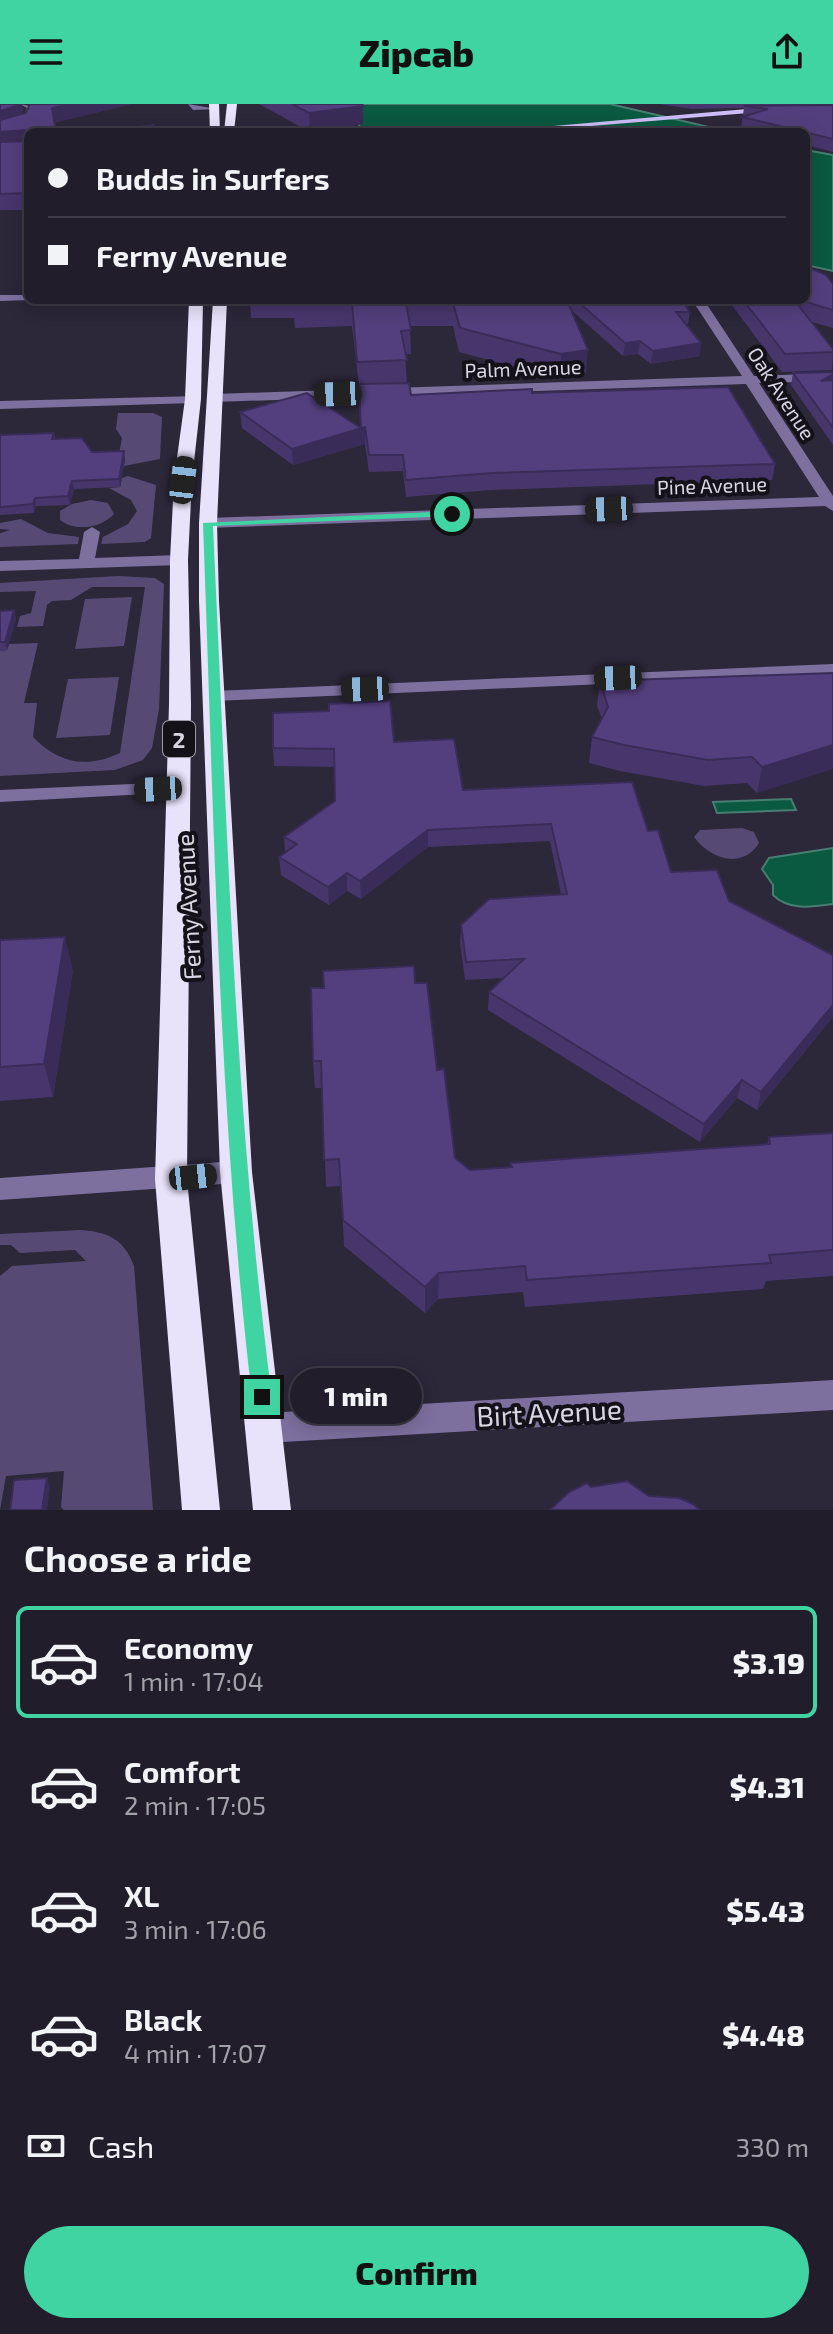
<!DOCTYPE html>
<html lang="en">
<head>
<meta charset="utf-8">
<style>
	:root { --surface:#211d2b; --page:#292633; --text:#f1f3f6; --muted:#a2a2a9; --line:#3e3b47; --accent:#40d4a2 }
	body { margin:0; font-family:"Exo 2",sans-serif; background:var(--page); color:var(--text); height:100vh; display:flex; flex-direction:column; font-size:30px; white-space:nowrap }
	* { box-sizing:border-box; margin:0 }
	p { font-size:26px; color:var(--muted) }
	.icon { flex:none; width:44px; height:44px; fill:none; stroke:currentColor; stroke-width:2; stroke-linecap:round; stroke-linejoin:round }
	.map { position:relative; height:1406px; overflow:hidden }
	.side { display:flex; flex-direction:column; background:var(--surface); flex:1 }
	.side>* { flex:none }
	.top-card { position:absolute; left:24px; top:24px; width:786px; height:176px; border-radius:12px; box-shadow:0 4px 20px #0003,0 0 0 2px var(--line); display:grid; align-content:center; height:176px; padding:0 24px; background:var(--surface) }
	.end { position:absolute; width:36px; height:36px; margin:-18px; border:10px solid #40d4a2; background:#111; box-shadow:0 0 0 4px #111 }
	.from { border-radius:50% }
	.bubble { position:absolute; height:56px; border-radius:28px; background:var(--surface); box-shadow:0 4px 20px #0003,0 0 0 2px var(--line); font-size:26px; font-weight:800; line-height:56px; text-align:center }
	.car { position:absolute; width:24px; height:48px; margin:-24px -12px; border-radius:10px; box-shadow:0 0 6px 2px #0007; background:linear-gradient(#222 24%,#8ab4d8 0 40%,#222 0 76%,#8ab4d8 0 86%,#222 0) }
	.top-card b { display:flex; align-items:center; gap:28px; height:76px; font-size:30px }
	.top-card b+b { border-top:2px solid var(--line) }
	.top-card i { width:20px; height:20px; background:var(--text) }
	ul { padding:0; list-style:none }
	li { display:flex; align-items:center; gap:24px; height:112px; margin:0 16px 12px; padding:0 8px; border:4px solid transparent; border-radius:12px }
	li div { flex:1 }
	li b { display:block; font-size:30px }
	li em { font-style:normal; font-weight:800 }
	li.active { border-color:var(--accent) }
	li>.icon { width:72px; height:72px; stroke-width:1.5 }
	h2 { padding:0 24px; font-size:36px; line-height:96px }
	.pay { display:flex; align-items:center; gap:20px; height:88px; padding:0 24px; font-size:30px }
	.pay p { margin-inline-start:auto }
	.button { display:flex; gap:16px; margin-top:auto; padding:16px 24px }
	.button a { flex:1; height:92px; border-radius:48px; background:var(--accent); color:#111; font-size:32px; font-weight:800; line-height:92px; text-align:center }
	header { display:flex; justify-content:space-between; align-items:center; height:104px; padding:0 24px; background:var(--accent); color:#111; font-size:36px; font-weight:800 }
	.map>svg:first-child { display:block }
	.green { fill:#564a74 }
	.water { fill:#0a5941; stroke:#487e71; stroke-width:2 }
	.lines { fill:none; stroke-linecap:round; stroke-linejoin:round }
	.minor { fill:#7d709f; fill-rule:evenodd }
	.major { fill:#ccbdf7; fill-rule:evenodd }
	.highway { fill:#e8e2fa; fill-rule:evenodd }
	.wall { fill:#47366c }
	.shaded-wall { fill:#3a2c58 }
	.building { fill:#533f7d; stroke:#3a2c58; stroke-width:2 }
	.route { fill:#40d4a2 }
	.labels { text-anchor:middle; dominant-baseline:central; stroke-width:8; stroke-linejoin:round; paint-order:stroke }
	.far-street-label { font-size:20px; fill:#d9d6e2; stroke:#141119 }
	.shield { fill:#141119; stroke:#9e9ba6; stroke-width:2 }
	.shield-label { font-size:22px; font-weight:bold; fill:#d9d6e2 }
	.street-label { font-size:24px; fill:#d9d6e2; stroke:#141119 }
	.near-street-label { font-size:28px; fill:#d9d6e2; stroke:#141119 }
</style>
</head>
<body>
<header><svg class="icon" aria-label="menu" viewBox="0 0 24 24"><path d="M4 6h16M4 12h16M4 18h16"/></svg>Zipcab<svg class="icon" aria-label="share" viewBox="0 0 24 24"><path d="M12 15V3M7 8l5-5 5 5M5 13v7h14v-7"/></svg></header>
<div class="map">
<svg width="833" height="1406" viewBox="0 0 833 1406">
	<rect width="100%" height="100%" fill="#2c2739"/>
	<!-- green -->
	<g class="green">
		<polygon points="118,309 153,309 162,313 160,355 124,362 125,355 118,355 122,334 116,325"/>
		<polygon points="128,372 156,381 151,434 145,438 101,440 103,433 128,420 137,407 131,396 109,384 120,383 122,374"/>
		<path d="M91 396 108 399 114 410C101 424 76 428 60 416V407L72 400Z"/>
		<polygon points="21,415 48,429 79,433 78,440 0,443 0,429 10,426 0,425 0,419"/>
		<path d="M118 472 155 474 164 480 159 605 152 644 143 656 115 666 0 672V547L7 546 9 540 38 539 24 599H37L33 633C58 659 86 665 120 649L145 483H92L71 496 52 497 47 501 43 522 17 523 20 512 31 509 36 487 0 488V479Z"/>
		<polygon points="132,493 124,542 75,545 85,495"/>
		<polygon points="119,573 110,631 56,634 68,575"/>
		<path d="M742 724 754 728 759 739C742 766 710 755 694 733L700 726Z"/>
		<path d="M81 1126C108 1128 124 1135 134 1162L153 1406H64L61 1403 64 1367 6 1372 0 1406V1172L12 1162 86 1157 75 1146 20 1149 11 1141H0V1130Z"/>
	</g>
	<!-- water -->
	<g class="water">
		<polygon points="363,0 610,0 730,28 361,28 354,2"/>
		<polygon points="806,46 833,51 833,167 806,161"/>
		<polygon points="791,695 796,706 717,709 713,698"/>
		<path d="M833 744V800C812 803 789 807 773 791V781L762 765 769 754Z"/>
	</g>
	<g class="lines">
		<!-- minor -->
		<g class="minor">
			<polygon points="20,0 35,3 28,21 0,30 0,25 21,19 27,4"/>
			<polygon points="188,0 217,5 193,6"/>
			<polygon points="0,191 28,191 28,196 32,196 0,197"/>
			<polygon points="692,196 704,196 754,272 833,269 833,277 759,279 833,392 833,407 825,402 208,424 200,419 208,414 819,393 746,280 214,298 208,294 214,290 742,272"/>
			<polygon points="198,292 199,295 193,299 0,305 0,297"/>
			<polygon points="92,423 100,428 95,454 179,451 187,456 179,461 0,467 0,457 79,455 84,428"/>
			<polygon points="833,560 833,570 213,597 204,592 213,587"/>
			<polygon points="176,678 183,680 186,684 183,688 0,698 0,686"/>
			<polygon points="236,1057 245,1060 249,1068 245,1076 236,1079 0,1096 0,1074"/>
			<polygon points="833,1276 833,1306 266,1339 255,1335 251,1324 255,1313 266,1309"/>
		</g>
		<!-- major -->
		<polygon class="major" points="771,3 774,7 518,28 484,28"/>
		<!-- highway -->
		<g class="highway">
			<polygon points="209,0 219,0 220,28 210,28"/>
			<polygon points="227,0 237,0 234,28 224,28"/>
			<polygon points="189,196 203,196 201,295 192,376 188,456 191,600 187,1075 220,1406 182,1406 155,1075 169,600 170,456 174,376 185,295"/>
			<polygon points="213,196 227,196 217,419 219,497 252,1068 291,1406 253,1406 220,1068 199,497 199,419"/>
		</g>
	</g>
	<!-- wall -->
	<g class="wall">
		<polygon points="0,0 22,0 23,5 21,11 54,19 28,28 28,106 0,106"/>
		<polygon points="259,0 362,0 363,2 363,20 310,28"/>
		<polygon points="660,0 833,0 833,48 806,41 806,28 755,28 741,24 744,4 691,5"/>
		<polygon points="833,180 833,224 812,218 833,248 832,266 782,268 728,196 806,196"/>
		<polygon points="250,196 682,196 690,208 688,220 686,220 700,252 651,260 638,250 623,252 571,206 586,270 560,275 459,248 453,222 410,222 411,250 405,250 407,279 411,291 532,289 775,360 772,376 491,386 406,393 403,367 369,368 365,340 293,361 242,324 240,308 360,324 359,282 352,222 295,224 294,214 251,214"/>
		<polygon points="833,268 833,341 791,281 793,269"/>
		<polygon points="54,329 55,335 92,348 125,355 120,383 74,385 70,401 36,402 34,409 0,411 0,331"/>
		<polygon points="14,506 16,515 7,546 0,547 0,507"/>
		<polygon points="833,569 757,689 747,679 704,682 620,667 589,659 592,633 602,615 597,602 600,577"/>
		<polygon points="394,638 463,686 648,727 671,768 833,851 833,913 757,1006 737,994 700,1038 488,906 489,888 504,874 465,876 460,839 461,821 561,790 550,737 428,743 361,795 347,787 329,801 281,771 279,753 285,749 284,733 335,697 334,663 274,662 273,644"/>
		<polygon points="0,836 73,866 53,993 0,997"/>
		<polygon points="415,879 437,966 455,1054 470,1066 510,1063 510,1059 767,1041 769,1033 833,1029 833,1172 766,1177 763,1185 525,1203 523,1188 438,1195 425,1209 344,1142 341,1082 326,1083 322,984 315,984 313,957"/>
	</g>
	<!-- shaded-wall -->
	<g class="shaded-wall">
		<polygon points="17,0 22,0 23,5 19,17 0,22 0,7"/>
		<polygon points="70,0 133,0 54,19 52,4"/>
		<polygon points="363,2 363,20 310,28 309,9"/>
		<polygon points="25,26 28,41 0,44 0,28"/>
		<polygon points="640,237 638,250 623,252 625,239"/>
		<polygon points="701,239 700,252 651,260 653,247"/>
		<polygon points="588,246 586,270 560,275 561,250"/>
		<polygon points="833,270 833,281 821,277"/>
		<polygon points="365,323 365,340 293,361 292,345"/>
		<polygon points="124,347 125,355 120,383 119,375"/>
		<polygon points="72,377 74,385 70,401 68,392"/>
		<polygon points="35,394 36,402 34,409 33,400"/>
		<polygon points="14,506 16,515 7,546 5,538"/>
		<polygon points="833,641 833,665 757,689 762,663"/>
		<polygon points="428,726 428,743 361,795 360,777"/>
		<polygon points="347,769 347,787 329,801 328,783"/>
		<polygon points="65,833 73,866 53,993 44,960"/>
		<polygon points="833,901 833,913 757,1006 761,988"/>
		<polygon points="742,976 737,994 700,1038 704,1020"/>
		<polygon points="439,1169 438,1195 425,1209 425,1183"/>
		<polygon points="47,1374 50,1383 47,1406 42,1406"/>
	</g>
	<!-- building -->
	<g class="building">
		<polygon points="0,0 17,0 16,2 0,7"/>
		<polygon points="30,0 70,0 52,4 56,28 28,28 28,89 0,90 0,38 28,37 25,26 0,28 0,16 26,9"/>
		<polygon points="292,0 362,0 363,2 309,9"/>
		<polygon points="833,1 833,35 742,13 768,5 744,2"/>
		<polygon points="154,21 154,26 167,28 96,28"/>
		<polygon points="806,162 826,171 833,180 833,206 799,196 806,196"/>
		<polygon points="294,196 567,196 588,246 561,250 460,224 453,199 406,199 411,226 401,227 407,256 357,258 352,199 294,200"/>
		<polygon points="576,196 682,196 690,208 676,208 701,239 653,247 640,237 625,239"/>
		<polygon points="743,196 794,196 833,245 833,248 785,250"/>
		<polygon points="833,268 833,270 821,277 833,276 833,324 793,269"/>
		<polygon points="409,279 411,291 532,285 532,289 728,283 775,360 492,369 406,376 403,351 369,351 365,323 292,345 240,308 307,289 361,324 359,280"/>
		<polygon points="54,329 52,335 82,334 92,348 124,347 119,375 72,377 68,392 35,394 33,400 0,403 0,331"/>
		<polygon points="14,506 5,538 0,538 0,507"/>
		<polygon points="833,569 833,641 762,663 752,653 708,656 624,641 592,633 608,603 600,577"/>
		<polygon points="390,597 394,638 454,635 463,686 632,678 648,727 658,726 671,768 717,766 729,797 833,851 833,901 761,988 742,976 704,1020 489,888 524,855 466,858 461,821 489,795 567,790 551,720 428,726 360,777 347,769 328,783 279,753 297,740 284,733 335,697 334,645 273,644 273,609 329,607 329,600"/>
		<polygon points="65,833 44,960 0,963 0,836"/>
		<polygon points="414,862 415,879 427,879 437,966 444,965 455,1054 470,1066 512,1063 510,1059 770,1040 769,1033 833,1029 833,1146 769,1151 771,1159 527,1176 525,1162 439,1169 425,1183 343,1116 339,1055 324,1056 321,957 313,957 311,884 324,884 323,867"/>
		<polygon points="47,1374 42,1406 10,1406 14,1376"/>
		<polygon points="627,1377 649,1392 679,1394 693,1400 700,1406 550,1406 569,1388 587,1379 591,1383"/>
	</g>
	<!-- route -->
	<path class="route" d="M452 407 455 412 213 422C227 713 234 1004 272 1293L269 1300 262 1303 255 1300 252 1293C218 1003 214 711 203 419Z"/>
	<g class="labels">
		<!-- far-street labels -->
		<g class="far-street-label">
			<text transform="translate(523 264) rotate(-2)">Palm Avenue</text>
			<text transform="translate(782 289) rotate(57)">Oak Avenue</text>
			<text transform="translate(712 381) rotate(-2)">Pine Avenue</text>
		</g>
		<!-- shield labels -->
		<rect class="shield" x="163" y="617" width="32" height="36" rx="6"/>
		<g class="shield-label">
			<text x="179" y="635">2</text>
		</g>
		<!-- street labels -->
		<g class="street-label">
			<text transform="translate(188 803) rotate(-93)">Ferny Avenue</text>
		</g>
		<!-- near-street labels -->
		<g class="near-street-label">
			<text transform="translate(549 1308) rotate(-3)">Birt Avenue</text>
		</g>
	</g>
</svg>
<i class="end from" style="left:452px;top:410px"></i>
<i class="end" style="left:262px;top:1293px"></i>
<div class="bubble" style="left:290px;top:1264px;width:132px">1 min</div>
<i class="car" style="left:338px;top:290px;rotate:268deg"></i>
<i class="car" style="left:183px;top:376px;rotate:7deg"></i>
<i class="car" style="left:609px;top:405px;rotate:268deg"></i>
<i class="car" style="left:618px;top:574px;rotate:268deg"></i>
<i class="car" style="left:365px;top:585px;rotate:268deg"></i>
<i class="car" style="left:158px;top:685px;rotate:267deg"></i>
<i class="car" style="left:193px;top:1073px;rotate:84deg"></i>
<div class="top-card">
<b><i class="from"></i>Budds in Surfers</b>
<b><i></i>Ferny Avenue</b>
</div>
</div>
<section class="side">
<h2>Choose a ride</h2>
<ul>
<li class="active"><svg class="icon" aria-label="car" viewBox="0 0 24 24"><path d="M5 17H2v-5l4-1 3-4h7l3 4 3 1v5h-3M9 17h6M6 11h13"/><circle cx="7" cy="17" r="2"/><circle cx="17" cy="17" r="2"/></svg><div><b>Economy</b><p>1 min · 17:04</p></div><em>$3.19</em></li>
<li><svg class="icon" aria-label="car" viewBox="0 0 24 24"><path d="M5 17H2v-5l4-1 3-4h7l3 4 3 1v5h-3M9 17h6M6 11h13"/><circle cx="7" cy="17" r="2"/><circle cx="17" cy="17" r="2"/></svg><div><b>Comfort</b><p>2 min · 17:05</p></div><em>$4.31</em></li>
<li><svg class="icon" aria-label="car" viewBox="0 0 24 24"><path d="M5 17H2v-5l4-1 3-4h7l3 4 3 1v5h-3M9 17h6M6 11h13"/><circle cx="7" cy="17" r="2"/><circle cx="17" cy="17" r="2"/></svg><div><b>XL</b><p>3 min · 17:06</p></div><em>$5.43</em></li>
<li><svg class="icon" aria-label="car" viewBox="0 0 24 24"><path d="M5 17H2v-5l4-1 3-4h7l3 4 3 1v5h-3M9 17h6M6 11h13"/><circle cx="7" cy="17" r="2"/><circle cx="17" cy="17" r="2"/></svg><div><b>Black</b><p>4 min · 17:07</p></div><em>$4.48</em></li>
</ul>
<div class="pay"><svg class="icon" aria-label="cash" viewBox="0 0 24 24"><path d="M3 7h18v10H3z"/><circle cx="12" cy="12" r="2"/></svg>Cash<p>330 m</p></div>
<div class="button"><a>Confirm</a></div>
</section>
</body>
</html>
